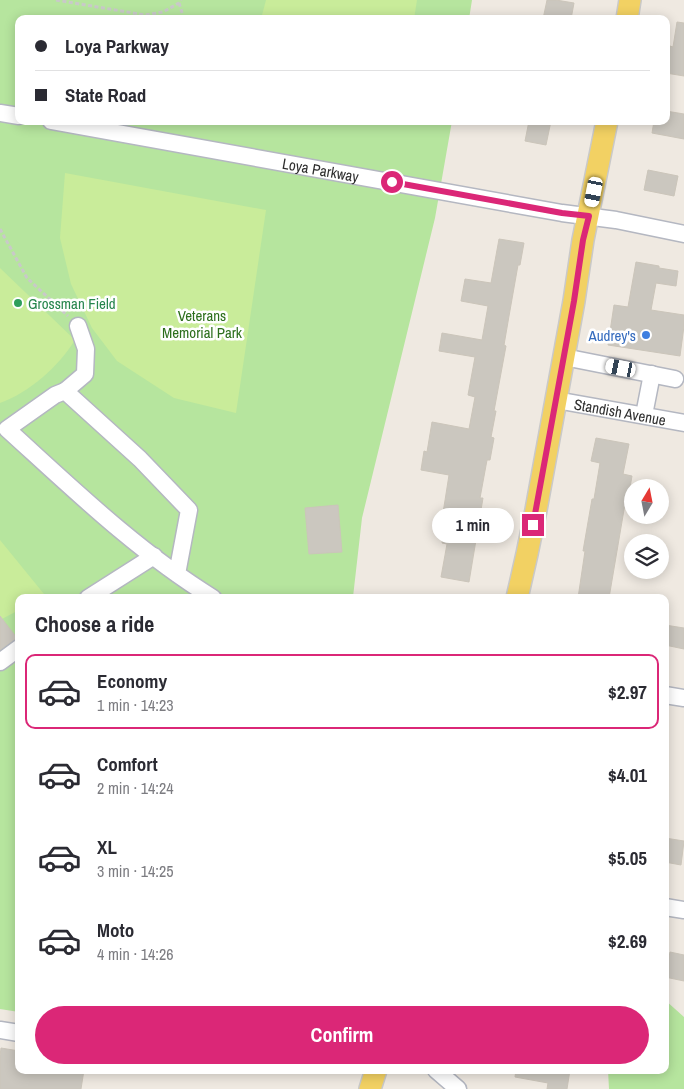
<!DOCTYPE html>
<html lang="en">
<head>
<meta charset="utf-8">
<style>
	:root { --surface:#fff; --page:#f2f2f3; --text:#2b2b33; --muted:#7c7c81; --line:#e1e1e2; --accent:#db2777 }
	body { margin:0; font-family:"Archivo Narrow",sans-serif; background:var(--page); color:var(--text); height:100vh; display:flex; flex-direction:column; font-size:19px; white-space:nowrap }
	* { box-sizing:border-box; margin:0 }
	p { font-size:16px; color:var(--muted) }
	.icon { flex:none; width:28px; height:28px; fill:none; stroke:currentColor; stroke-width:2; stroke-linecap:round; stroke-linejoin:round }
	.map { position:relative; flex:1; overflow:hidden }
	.drawer { position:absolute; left:15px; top:594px; width:654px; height:480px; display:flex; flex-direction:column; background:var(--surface); border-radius:10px; box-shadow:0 2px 12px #0003 }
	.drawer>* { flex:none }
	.hud { position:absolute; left:15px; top:15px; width:655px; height:110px; border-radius:10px; box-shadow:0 2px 12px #0003; display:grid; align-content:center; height:110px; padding:0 20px; background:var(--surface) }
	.needle { width:32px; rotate:10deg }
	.controls { position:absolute; left:624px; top:479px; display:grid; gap:10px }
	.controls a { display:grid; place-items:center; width:45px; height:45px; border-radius:50%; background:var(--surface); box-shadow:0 2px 12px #0003; font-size:25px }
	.end { position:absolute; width:22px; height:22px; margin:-11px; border:6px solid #db2777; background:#fff; box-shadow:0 0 0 2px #fff }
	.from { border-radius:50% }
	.bubble { position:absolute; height:35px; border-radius:18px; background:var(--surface); box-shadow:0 2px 12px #0003; font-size:16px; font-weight:700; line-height:35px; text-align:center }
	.car { position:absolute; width:15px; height:30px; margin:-15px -8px; border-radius:6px; box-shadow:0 0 4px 1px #0007; background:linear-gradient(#fff 24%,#345 0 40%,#fff 0 76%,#345 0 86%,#fff 0) }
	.hud b { display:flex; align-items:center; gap:18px; height:48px; font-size:19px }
	.hud b+b { border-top:1px solid var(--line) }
	.hud i { width:12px; height:12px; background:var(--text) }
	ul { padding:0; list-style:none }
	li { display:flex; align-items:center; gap:15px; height:75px; margin:0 10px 8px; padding:0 10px; border:2px solid transparent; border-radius:10px }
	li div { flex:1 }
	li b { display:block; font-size:19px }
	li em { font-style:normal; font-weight:700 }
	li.current { border-color:var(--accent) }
	li>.icon { width:45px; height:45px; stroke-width:1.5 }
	h2 { padding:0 20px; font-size:22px; line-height:60px }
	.action { display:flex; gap:10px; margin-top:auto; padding:10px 20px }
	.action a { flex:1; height:58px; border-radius:30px; background:var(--accent); color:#fff; font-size:20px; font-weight:700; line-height:58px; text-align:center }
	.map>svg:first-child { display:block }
	.green { fill:#b6e59e }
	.pitch { fill:#c9ec9a }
	.building { fill:#cbc7bf; stroke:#cbc5ba }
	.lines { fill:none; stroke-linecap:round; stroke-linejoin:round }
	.minor-casing { stroke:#b4b7c1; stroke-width:19 }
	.major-casing { stroke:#c9c9c9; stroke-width:24 }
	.path { stroke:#c9c9c9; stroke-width:3; stroke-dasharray:4 2.5; stroke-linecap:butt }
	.minor { stroke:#fff; stroke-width:16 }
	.major { stroke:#f2d163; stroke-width:21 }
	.route { stroke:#db2777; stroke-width:6 }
	.leisure-dot { fill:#2e9e5b; stroke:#fff; stroke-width:2 }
	.shop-dot { fill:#3f7fe0; stroke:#fff; stroke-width:2 }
	.labels { text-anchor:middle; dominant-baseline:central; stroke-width:5; stroke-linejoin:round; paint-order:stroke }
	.street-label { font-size:15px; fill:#2e2e2e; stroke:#fff }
	.leisure-label { font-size:15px; fill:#27864d; stroke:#fff; text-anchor:start }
	.park-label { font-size:15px; fill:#2c6e1b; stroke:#fff }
	.shop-label { font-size:15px; fill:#366cbe; stroke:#fff; text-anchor:end }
</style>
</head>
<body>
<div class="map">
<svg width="684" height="1089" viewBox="0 0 684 1089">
	<rect width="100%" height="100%" fill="#efe9e1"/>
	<!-- green -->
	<g class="green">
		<polygon points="0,0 472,0 469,19 19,19 19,121 452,121 435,218 362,518 353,597 19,598 19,1012 0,1009"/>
		<polygon points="665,1000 684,1017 684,1089 609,1089 608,1070 665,1070"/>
	</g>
	<!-- pitch -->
	<g class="pitch">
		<polygon points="266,0 417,0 414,19 261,19"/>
		<polygon points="65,173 266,210 236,413 174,398 117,361 92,328 71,284 60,238"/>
		<path d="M0 268 75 340C58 367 30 392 0 403Z"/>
		<polygon points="0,540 44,594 39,597 19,598 19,610 0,620"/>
	</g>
	<!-- building -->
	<g class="building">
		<polygon points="547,0 556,0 574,3 571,19 543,19"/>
		<polygon points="677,22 684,23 684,76 666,73 670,46 673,47"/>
		<polygon points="666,111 684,114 684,139 652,133 654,121 666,121"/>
		<polygon points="529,121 551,121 546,145 525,141"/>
		<polygon points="648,170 678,176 674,196 644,190"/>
		<polygon points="499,239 524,243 520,265 518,265 509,316 504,345 506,346 494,411 496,411 491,437 494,438 490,460 487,460 480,498 483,498 469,582 441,577 447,544 442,543 447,514 443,513 449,475 421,470 424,451 427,452 432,422 469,429 475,397 468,395 475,357 439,351 442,333 482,340 488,306 461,301 465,279 491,283"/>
		<polygon points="636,262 659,266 659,268 678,271 676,286 656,283 651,310 684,315 684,326 680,356 608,345 614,305 628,307"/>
		<polygon points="596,438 629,444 623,474 632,476 628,499 626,498 609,598 578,598 585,551 583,551 592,499 594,499 600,463 591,461"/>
		<polygon points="338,505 342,552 309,554 305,508"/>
		<polygon points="0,616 17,638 0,650"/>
		<polygon points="665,625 684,628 684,649 665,645"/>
		<polygon points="665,838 684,841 681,865 665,862"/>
		<polygon points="670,952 684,955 684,981 665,977"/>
		<polygon points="1,1048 19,1051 19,1070 84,1070 81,1089 0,1089 0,1056"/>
		<polygon points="516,1070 570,1070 567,1089 547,1089 548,1083 515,1077"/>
	</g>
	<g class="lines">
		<!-- minor casing -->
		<g class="minor-casing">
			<g id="minor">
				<polyline points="0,113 19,116"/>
				<path id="s1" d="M51 121 562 213 616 220 684 234"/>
				<polyline points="564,357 675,379"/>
				<polyline points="65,391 85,374 86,349 78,326"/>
				<path id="s2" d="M556 400 684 423"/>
				<polyline points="644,415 652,374"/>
				<path d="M177 574 189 510 140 459 65 391 55 395 7 429C73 489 137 551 213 598"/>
				<polyline points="88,598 154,556"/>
				<polyline points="0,662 19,648"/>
				<polyline points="665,695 684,698"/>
				<polyline points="665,907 684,910"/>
				<polyline points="0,1030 19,1033"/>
				<polyline points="436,1070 458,1089"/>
			</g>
		</g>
		<!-- major casing -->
		<g class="major-casing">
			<g id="major">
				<polyline points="627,19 630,0"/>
				<polyline points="517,598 527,554 536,510 574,301 583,240 607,121"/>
				<polyline points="370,1089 376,1070"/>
			</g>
		</g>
		<!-- path -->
		<g class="path">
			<polyline points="56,0 145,15 163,12 179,3 181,0"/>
			<polyline points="179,3 184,19"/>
			<polyline points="0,229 27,278 68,316"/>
		</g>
		<!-- minor -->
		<use href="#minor" class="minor"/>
		<!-- major -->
		<use href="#major" class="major"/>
	</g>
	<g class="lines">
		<!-- route -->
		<polyline class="route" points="392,182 562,213 589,216 583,240 574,301 533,525"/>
	</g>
	<!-- markers -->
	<circle class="leisure-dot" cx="18" cy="303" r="5"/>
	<circle class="shop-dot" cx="646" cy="335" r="5"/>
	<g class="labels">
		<!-- street labels -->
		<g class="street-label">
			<text stroke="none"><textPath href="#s1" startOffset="274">Loya Parkway</textPath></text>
			<text stroke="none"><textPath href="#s2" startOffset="65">Standish Avenue</textPath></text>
		</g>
		<!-- leisure labels -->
		<g class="leisure-label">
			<text x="28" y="303">Grossman Field</text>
		</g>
		<!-- park labels -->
		<g class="park-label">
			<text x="202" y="315">Veterans<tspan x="202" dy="17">Memorial Park</tspan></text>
		</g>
		<!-- shop labels -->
		<g class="shop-label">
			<text x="636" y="335">Audrey's</text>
		</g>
	</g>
</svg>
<div class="controls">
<a><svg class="needle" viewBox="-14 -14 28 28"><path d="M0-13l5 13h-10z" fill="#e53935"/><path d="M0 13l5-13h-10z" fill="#7c7c81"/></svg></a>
<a><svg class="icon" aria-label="layers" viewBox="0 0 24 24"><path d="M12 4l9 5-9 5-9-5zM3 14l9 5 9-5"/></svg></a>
</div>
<i class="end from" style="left:392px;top:182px"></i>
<i class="end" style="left:533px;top:525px"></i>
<div class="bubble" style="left:432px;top:508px;width:82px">1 min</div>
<i class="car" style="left:594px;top:192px;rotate:191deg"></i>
<i class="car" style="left:621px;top:368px;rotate:281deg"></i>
<div class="hud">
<b><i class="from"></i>Loya Parkway</b>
<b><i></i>State Road</b>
</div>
<section class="drawer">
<h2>Choose a ride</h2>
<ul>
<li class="current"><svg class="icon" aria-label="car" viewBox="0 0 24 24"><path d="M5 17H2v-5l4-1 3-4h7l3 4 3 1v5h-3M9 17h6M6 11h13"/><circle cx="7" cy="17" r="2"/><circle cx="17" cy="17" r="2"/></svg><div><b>Economy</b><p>1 min · 14:23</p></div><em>$2.97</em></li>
<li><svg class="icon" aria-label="car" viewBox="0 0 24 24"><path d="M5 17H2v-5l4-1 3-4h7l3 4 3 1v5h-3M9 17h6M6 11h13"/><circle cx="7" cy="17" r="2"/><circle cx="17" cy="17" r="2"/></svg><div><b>Comfort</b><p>2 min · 14:24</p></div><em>$4.01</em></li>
<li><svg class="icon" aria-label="car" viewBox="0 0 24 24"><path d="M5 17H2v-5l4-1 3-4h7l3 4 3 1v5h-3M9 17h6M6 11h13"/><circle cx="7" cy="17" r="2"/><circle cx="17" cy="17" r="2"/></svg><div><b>XL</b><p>3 min · 14:25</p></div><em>$5.05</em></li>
<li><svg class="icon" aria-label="car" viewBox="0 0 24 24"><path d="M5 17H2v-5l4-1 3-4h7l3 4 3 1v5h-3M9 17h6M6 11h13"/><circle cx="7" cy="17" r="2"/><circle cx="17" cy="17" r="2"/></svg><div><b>Moto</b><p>4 min · 14:26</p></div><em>$2.69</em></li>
</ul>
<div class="action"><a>Confirm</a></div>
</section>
</div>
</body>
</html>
